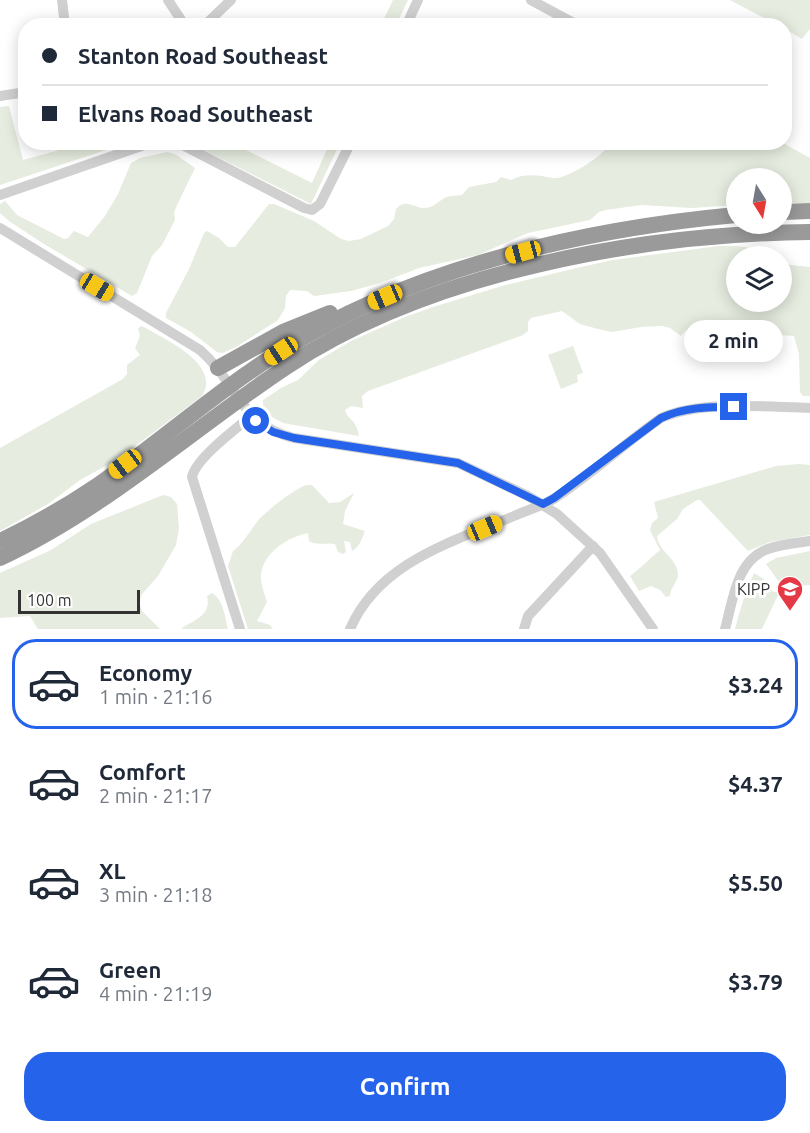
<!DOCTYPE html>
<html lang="en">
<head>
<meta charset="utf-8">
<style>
	:root { --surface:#fff; --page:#f2f2f3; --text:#1f2937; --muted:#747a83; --line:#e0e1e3; --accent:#2563eb }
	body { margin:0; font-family:Ubuntu,sans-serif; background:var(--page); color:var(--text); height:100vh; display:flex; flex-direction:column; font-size:22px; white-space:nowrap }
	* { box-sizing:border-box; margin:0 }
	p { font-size:20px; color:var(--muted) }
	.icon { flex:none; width:33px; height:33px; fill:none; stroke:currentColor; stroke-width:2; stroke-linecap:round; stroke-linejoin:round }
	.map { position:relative; height:629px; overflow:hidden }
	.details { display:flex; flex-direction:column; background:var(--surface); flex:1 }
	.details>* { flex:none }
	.top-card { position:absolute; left:18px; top:18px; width:774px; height:132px; border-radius:24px; box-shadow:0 3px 15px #0003; display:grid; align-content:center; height:132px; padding:0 24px; background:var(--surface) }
	.needle { width:39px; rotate:169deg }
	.tools { position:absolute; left:726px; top:168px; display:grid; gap:12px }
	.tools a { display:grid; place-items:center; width:66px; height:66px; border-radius:50%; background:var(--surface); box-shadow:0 3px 15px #0003; font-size:30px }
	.scale { position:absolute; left:18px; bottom:15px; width:122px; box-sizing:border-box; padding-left:6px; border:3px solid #333; border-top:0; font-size:16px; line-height:21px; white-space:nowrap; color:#333; -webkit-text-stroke:4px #fff; paint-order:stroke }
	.end { position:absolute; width:27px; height:27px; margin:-14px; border:8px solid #2563eb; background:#fff; box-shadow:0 0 0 3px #fff }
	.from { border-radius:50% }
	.bubble { position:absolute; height:42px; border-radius:21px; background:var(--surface); box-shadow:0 3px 15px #0003; font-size:20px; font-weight:700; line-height:42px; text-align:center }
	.car { position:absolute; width:18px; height:36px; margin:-18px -9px; border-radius:8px; box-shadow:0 0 4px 2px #0007; background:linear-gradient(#f5c518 24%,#345 0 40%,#f5c518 0 76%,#345 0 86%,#f5c518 0) }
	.top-card b { display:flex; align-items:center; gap:21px; height:57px; font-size:22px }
	.top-card b+b { border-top:2px solid var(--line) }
	.top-card i { width:15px; height:15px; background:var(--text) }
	ul { padding:10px 0 0; list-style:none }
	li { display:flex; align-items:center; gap:18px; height:90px; margin:0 12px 9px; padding:0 12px; border:3px solid transparent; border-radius:24px }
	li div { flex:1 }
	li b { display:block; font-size:22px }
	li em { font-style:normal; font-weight:700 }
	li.selected { border-color:var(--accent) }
	li>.icon { width:54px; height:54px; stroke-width:1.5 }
	.action { display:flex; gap:12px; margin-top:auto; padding:12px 24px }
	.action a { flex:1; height:69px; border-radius:24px; background:var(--accent); color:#fff; font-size:24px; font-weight:700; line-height:69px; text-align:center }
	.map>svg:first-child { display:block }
	.green { fill:#e6ecdf }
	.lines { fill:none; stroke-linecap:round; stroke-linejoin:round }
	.minor { stroke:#d0d0d0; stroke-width:10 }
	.highway { stroke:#9a9a9a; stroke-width:16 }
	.route { stroke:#2563eb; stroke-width:8 }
	.labels { text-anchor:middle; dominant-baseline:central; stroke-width:6; stroke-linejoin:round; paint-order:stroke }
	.poi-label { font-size:16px; fill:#333; stroke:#fff; text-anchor:end }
</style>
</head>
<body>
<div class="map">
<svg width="810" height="629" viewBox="0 0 810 629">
	<rect width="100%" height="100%" fill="#fff"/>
	<!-- green -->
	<g class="green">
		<polygon points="393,0 408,0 396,25 381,25"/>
		<polygon points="730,0 810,0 810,29 802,39 785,29 784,26 777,25"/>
		<polygon points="9,106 23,160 85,143 127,143 0,185 0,107"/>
		<polygon points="190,143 232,143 312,183 329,145 325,143 340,143 311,204"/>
		<path d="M610 143H783L810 158V203H782V178H736V205L692 208 641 205 606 210 599 212 590 220 528 233 478 255 419 268 380 283 351 291 314 296 307 291 290 290 286 296 285 308 278 320 236 347 223 353 217 352 191 332 166 318V313L189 269 204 233 207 231 219 238 228 247H235L269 204H274L314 221 341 239 349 241 361 239 388 226 394 219 396 209C406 199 411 206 422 208 432 209 436 203 443 199 449 195 456 196 462 195L469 187 496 182 501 177 511 180C524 173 539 175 552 178 565 181 605 155 610 143Z"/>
		<polygon points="167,152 175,154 195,168 177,205 174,213 175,220 162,245 152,256 137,293 132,296 44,244 9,221 0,213 0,204 5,201 17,215 64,239 68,238 74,231 88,237 105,216 118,194 131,163 140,158"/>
		<path d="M719 246C737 246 751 245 766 256H736V302H782V264L810 267V396H803L800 392 799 354 794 336 698 329 686 330 681 336 670 328 662 326 641 327 612 332 598 329 580 324 562 311 531 318 528 322V331L523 335 368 391 362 396 363 408 351 406 345 410C348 421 356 418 359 436L283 423 272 417 263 405V400L281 388 298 380 319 360 351 341 405 317 433 307 502 286 581 267 613 260Z"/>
		<path d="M142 326C164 339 222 364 202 396L118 459 80 480 48 504 0 531V448L123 379 127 374V365L140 355 135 348 140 336 138 328Z"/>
		<polygon points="573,346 583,373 577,375 578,382 561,389 548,355"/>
		<path d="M799 464 810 465V535L770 542 748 551 700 500H697L683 509 677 519 657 536C658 551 677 558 678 574 678 582 670 588 670 596L666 597 660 590 651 586 639 591 630 576C641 568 649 559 660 550L650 530 652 523 658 518 654 502 776 466Z"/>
		<path d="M307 485H312L329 503 340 502 354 493 345 511 343 524 365 531C362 538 360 547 352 551L350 542 344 541 346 552 343 554 338 552 335 544C326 542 317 546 309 541L308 533C288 537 264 552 261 574 260 584 265 594 267 602L257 621 270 625 273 629H248L228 566 233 551C242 545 250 531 257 522 262 514 298 486 307 485Z"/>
		<polygon points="163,495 171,497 177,504 179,528 176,545 158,576 142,594 139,602 142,611 160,629 38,629 30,616 0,618 0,573 51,550 91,524"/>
		<polygon points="810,551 810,585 791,586 785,590 766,564 776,558"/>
		<path d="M754 573 765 580 773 592H778V595L762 629H735C740 609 746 591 754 573Z"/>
		<path d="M212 593C223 599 225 617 228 629H181C193 620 212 616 207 596Z"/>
	</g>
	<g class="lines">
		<!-- minor -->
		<g class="minor">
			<polyline points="62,0 65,26"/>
			<polyline points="168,0 185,26"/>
			<polyline points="531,0 579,26"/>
			<polyline points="204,26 231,0"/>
			<polyline points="406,26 418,0"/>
			<polyline points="0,96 26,92"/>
			<polyline points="784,131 786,132"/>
			<polyline points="177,142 304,208 312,210 320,204 351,142"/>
			<polyline points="0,195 153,142"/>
			<path d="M0 228 200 350C238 383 239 425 294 438L458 463 528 496 557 514 600 553 653 629"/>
			<path d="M240 629 192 477C196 458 236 429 251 416"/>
			<path d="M350 629C379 562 452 542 514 516 527 510 543 506 555 498 592 474 625 443 661 418 703 400 764 407 810 408"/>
			<polyline points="524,629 528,616 593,546"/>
			<path d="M725 629C733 601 736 560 768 549 781 544 796 543 810 541"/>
		</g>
		<!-- highway -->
		<g class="highway">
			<polyline points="782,212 810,211"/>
			<polyline points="218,368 283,332 330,313"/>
			<path d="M0 541C34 525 67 506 98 485 160 442 217 391 281 351 411 268 584 229 736 215"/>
			<path d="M0 558C105 509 190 431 286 367 429 272 640 234 810 232"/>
		</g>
	</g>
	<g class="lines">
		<!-- route -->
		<path class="route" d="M256 421 273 432 294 438 458 463 543 504 554 498 661 418C685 407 708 407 734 407"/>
	</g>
	<!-- icons -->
	<defs>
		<g id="school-pin" transform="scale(1.35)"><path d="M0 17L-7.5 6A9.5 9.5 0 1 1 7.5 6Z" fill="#e63946" stroke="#fff"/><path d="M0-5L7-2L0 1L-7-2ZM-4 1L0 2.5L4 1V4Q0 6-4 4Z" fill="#fff"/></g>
	</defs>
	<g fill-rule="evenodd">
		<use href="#school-pin" x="790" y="589"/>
	</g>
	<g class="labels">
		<!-- poi labels -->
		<g class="poi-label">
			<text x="770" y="589">KIPP</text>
		</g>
	</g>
</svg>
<div class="tools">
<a><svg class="needle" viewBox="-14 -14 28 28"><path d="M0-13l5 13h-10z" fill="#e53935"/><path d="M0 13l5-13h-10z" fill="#747a83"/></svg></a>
<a><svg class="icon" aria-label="layers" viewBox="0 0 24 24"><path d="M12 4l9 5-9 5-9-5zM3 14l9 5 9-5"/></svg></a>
</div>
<div class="scale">100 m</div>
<i class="end from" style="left:256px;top:421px"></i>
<i class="end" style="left:734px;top:407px"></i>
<div class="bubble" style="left:684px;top:320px;width:99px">2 min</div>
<i class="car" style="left:523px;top:252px;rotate:255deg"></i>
<i class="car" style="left:97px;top:287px;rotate:121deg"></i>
<i class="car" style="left:385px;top:297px;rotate:247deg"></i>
<i class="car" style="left:281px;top:351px;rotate:237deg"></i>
<i class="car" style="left:125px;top:464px;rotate:233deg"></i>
<i class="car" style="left:485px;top:528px;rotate:67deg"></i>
<div class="top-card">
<b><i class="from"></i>Stanton Road Southeast</b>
<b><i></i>Elvans Road Southeast</b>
</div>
</div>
<section class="details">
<ul>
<li class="selected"><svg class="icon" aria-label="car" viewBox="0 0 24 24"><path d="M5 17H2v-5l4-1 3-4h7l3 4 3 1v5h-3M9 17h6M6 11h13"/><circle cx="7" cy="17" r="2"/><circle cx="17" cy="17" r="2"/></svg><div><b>Economy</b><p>1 min · 21:16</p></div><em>$3.24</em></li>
<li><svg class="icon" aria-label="car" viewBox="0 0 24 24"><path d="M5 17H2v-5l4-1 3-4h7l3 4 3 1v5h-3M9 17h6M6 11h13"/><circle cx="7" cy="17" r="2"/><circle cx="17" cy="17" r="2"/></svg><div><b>Comfort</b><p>2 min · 21:17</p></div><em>$4.37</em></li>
<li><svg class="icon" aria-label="car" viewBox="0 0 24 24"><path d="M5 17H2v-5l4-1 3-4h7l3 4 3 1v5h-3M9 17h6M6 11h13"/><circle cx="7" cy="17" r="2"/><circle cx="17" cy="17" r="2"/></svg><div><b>XL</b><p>3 min · 21:18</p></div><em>$5.50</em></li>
<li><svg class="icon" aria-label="car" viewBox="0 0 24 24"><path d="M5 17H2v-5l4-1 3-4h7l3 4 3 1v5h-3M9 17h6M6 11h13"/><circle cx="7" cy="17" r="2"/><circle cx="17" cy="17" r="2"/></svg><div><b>Green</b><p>4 min · 21:19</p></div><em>$3.79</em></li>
</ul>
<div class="action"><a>Confirm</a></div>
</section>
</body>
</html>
